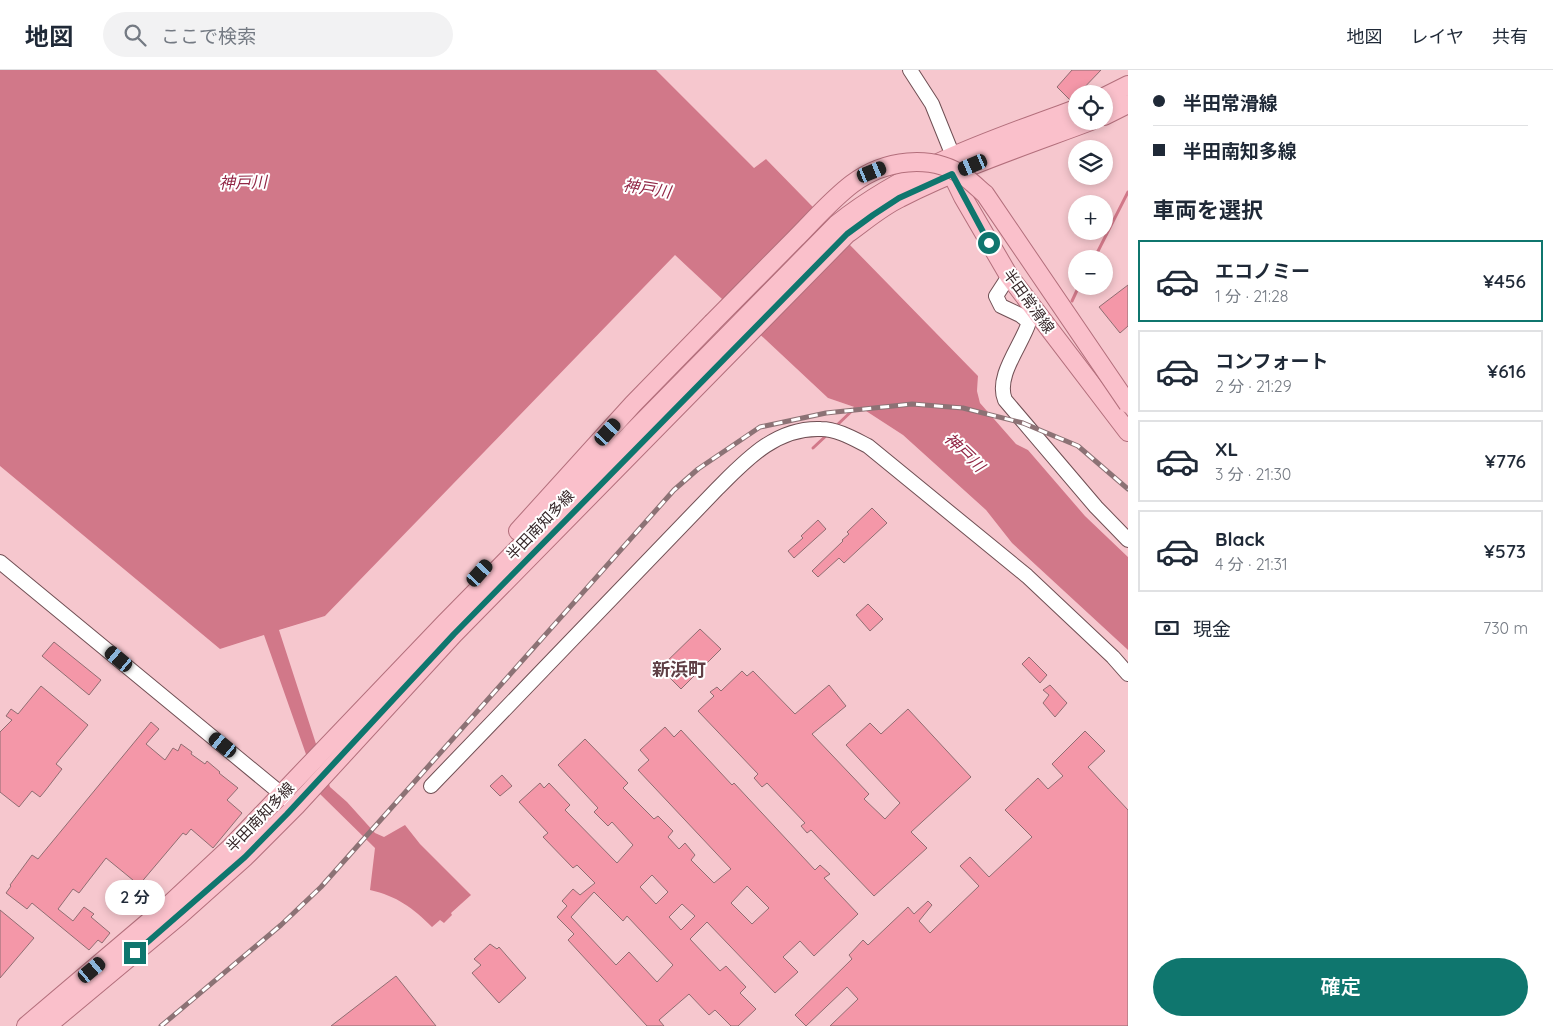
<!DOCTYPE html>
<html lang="ja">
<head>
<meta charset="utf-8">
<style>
	:root { --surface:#fff; --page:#f2f2f3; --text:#1f2937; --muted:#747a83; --line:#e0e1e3; --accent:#0f766e }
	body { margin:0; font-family:Quicksand,"Noto Sans JP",sans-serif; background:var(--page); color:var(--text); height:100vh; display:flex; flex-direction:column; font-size:19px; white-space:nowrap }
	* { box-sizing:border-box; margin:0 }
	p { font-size:16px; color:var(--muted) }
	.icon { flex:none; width:28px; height:28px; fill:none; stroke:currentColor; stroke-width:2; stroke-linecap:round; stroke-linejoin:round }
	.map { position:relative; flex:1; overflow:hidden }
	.panel { display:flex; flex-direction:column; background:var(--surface); width:425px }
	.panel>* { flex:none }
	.guide { display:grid; align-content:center; height:110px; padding:0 25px; background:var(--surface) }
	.controls { position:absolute; left:1068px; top:15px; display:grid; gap:10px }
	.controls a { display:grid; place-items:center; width:45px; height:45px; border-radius:50%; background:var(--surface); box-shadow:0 2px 8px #0003; font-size:25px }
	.end { position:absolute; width:22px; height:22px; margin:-11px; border:6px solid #0f766e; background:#fff; box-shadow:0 0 0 2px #fff }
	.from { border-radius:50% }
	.bubble { position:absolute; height:35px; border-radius:18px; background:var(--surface); box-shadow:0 2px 8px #0003; font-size:16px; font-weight:600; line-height:35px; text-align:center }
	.car { position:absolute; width:15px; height:30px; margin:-15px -8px; border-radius:6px; box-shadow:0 0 4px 1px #0007; background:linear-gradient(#222 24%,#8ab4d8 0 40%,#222 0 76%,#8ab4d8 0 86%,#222 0) }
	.guide b { display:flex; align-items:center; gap:18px; height:48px; font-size:19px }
	.guide b+b { border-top:1px solid var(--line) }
	.guide i { width:12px; height:12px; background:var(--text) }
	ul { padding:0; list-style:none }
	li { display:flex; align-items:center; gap:15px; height:82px; margin:0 10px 8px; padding:0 15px; border:2px solid var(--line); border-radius:0px }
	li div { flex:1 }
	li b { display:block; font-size:19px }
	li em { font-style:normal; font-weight:600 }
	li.active { border-color:var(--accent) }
	li>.icon { width:45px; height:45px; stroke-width:1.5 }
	h2 { padding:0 25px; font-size:22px; line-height:60px }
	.pay { display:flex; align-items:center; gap:12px; height:55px; padding:0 25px; font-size:19px }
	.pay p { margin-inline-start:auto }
	.action { display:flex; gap:10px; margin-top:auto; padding:10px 25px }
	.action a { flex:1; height:58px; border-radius:30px; background:var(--accent); color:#fff; font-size:20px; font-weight:600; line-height:58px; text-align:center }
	header { display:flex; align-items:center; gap:30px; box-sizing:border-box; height:70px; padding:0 25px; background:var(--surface); border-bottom:1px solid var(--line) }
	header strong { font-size:24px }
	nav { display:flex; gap:28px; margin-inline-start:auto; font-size:18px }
	.search { width:350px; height:45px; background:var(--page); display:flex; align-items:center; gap:12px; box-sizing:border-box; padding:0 18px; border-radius:28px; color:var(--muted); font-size:19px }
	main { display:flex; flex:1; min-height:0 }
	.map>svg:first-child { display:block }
	.built { fill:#f6c7ce; fill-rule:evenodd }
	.water { fill:#d17889 }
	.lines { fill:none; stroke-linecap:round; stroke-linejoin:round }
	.stream { stroke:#d17889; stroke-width:3 }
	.building { fill:#f497a8; stroke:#906d72; fill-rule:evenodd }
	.minor-casing { stroke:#704f54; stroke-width:16 }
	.major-casing { stroke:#b36f7c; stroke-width:20 }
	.minor { stroke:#fff; stroke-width:14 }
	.major { stroke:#fac0cb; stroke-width:18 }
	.rail-casing { stroke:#8c7275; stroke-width:5 }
	.rail { stroke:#fff; stroke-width:3; stroke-dasharray:9; stroke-linecap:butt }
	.major-bridge-casing { stroke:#b36f7c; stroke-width:20; stroke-linecap:butt }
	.major-bridge { stroke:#fac0cb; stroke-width:18 }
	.route { stroke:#0f766e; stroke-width:6 }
	.labels { text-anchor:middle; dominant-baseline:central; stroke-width:4; stroke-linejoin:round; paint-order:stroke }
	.street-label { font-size:15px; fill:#362729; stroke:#fff }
	.water-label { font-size:16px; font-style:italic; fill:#922746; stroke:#fff }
	.quarter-label { font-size:18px; font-weight:bold; fill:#5f3f45; stroke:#fff }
</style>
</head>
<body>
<header>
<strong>地図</strong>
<div class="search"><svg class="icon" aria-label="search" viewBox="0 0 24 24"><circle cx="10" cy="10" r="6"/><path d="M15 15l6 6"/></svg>ここで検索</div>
<nav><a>地図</a><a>レイヤ</a><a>共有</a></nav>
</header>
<main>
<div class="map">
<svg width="1128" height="956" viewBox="0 0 1128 956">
	<rect width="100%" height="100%" fill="#fdd5db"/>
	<!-- built -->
	<g class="built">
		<path d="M656 0H1128V487L1085 446 1028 380 1016 374 980 333 977 321 978 306 766 89 754 98ZM1076 24H1104V51H1076ZM1076 79H1104V106H1076ZM1076 134H1104V161H1076ZM1076 189H1104V216H1076Z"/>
		<polygon points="675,184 828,328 866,341 903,365 986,440 1012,473 1128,580 1128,956 0,956 0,396 220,579 325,546"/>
	</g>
	<!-- water -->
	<path class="water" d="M0 0H656L754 98 766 89 978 306 977 321 980 333 1016 374 1028 380 1085 446 1128 487V580L1012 473 986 440 903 365 866 341 828 328 675 185 325 546 279 560 330 717 347 732 375 763 384 767 405 755 420 774 471 825 451 843 452 845 444 853 440 850 432 857C413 838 397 826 370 820L375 778 320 724 264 565 220 579 0 396Z"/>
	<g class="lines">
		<!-- stream -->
		<g class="stream">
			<polyline points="1094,189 1128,122"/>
			<polyline points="1072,231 1079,216"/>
			<polyline points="835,357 857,336"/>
			<polyline points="813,378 829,363"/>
		</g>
	</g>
	<!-- building -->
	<g class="building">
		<polygon points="1072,0 1101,0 1078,24 1076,24 1074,29 1070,30 1057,17"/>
		<polygon points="1128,215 1128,256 1120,263 1099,237"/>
		<polygon points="872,438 887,453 844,493 839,488 818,507 812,501 843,471 842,470 849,464 847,462"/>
		<polygon points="818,450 826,459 794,488 788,481 803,468 801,466"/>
		<polygon points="868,534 883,549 870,561 856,545"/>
		<polygon points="700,559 721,579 681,619 660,598"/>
		<polygon points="54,572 101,610 89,625 42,586"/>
		<polygon points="1029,587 1047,605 1040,613 1022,594"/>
		<polygon points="742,601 747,606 753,601 795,644 829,615 846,636 812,664 869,724 864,729 885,749 900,733 846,675 870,653 881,664 908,639 971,707 911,762 927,778 874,826 811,760 807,763 801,756 805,753 767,713 762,717 754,708 758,704 698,641 714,626 710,622 717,617 721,621"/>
		<polygon points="1050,615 1067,633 1055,647 1043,633 1049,625 1043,620"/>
		<polygon points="41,616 88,655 56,694 62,699 45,721 40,727 32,721 19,737 0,722 0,662 12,650 6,646 11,639 18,644"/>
		<polygon points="151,652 159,659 146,674 165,690 173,678 178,681 181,674 192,682 191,684 205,694 207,691 220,702 219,703 238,718 227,730 242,743 213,778 191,759 186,765 183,763 139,815 106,788 79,823 73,819 58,839 73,851 84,837 94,844 91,847 110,863 102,873 98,870 89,880 32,833 27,839 6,823 11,816 10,815 32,785 38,789"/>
		<path d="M665 657 674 667 681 660 732 715 734 713 815 800 820 795 830 804 824 808 858 844 814 886 800 871 783 887 798 902 775 923 707 852 690 869 720 901 726 896 746 917 740 923 756 939 738 956H731L715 940 709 945 689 924 659 950 664 956H647L568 870 574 864 557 847 567 836 562 831 573 819 580 825 595 813 577 795 573 798 543 767 548 763 519 732 540 713 544 718 549 713 570 735 565 740 617 793 633 775 612 752 608 756 594 742 598 738 558 695 585 669 628 713 623 718 654 749 658 746 673 761 668 767 679 779 685 773 695 785 691 790 714 813 731 799 638 700 649 690 640 680ZM652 805 668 822 656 834 640 817ZM747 816 769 838 752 854 731 833ZM594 822 623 851 627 846 673 895 657 912 629 882 616 895 571 847ZM682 834 695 846 681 860 669 847Z"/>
		<polygon points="1085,661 1105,681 1088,697 1128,740 1128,956 830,956 858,929 847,917 806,956 795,945 852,889 849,885 863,870 868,875 908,837 914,844 928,831 932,835 919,851 930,863 979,816 960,796 970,787 989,807 1032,767 1005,740 1038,708 1048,719 1063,706 1052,694"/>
		<polygon points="502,705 512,716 500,726 490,716"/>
		<polygon points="0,840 34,868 0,908"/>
		<polygon points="490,874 497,879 499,877 526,908 499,933 472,903 481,895 474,889"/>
		<polygon points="396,906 436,956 331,956"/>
	</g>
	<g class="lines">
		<!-- minor casing -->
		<g class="minor-casing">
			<g id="minor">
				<polyline points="910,0 932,34 953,86"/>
				<path d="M1009 206 996 226 1001 236 1020 245 1029 252C1022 275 995 306 1005 330L1096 437 1128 470"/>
				<polyline points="0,492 296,736"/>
				<path d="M431 716 717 419C746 390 776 357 821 359 837 359 854 369 868 376L1027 506 1113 587 1128 604"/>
			</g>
		</g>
		<!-- major casing -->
		<g class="major-casing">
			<g id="major">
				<polyline points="1104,27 1128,15"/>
				<polyline points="1104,46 1128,34"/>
				<polyline points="947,94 963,127 1009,206 1128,362"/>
				<polyline points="518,461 633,334 712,253"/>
				<path d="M26 956 171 833 231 777 445 553 837 154C907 98 993 69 1076 39"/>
				<path d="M47 956 180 845 245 787 296 736 454 564 847 164C864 152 881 137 900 128 961 97 1027 75 1091 51"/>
			</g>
		</g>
		<!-- minor -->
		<use href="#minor" class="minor"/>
		<!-- major -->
		<use href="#major" class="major"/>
		<!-- rail casing -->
		<g class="rail-casing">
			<polyline id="rail" points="161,956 281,855 321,817 674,420 698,399 760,357 826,343 912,334 963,338 1023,353 1078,376 1128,419"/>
		</g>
		<!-- rail -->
		<use href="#rail" class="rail"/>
		<!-- major-bridge casing -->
		<g class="major-bridge-casing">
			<path id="major-bridge" d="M712 253C740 225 767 197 795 169 813 151 831 130 852 114 884 90 931 83 965 107 972 112 979 119 985 124L1128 334"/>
		</g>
		<!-- major-bridge -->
		<use href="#major-bridge" class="major-bridge"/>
	</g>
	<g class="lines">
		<!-- route -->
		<polyline class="route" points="135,883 245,787 287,744 454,564 847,164 873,145 899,128 952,104 989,173"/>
	</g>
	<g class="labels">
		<!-- street labels -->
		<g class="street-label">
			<text transform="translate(1029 231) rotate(54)">半田常滑線</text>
			<text transform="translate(540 455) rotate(-46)">半田南知多線</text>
			<text transform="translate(260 747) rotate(-46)">半田南知多線</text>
		</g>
		<!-- water labels -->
		<g class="water-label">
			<text transform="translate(243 112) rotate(-1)">神戸川</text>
			<text transform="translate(647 118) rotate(9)">神戸川</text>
			<text transform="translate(965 382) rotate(44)">神戸川</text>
		</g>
		<!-- quarter labels -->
		<g class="quarter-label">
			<text x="679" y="599">新浜町</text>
		</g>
	</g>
</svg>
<div class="controls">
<a><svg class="icon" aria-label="locate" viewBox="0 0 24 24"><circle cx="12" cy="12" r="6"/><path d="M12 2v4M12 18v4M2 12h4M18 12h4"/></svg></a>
<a><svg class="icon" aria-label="layers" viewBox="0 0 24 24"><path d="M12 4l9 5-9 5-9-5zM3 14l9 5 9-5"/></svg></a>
<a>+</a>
<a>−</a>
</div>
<i class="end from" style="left:989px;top:173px"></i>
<i class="end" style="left:135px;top:883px"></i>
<div class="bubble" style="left:105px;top:810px;width:60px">2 分</div>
<i class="car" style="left:973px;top:95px;rotate:247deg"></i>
<i class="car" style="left:872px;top:102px;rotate:68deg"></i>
<i class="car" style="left:608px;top:362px;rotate:42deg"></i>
<i class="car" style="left:480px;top:503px;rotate:42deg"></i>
<i class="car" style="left:119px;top:589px;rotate:310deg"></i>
<i class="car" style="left:223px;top:675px;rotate:309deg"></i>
<i class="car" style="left:92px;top:900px;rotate:50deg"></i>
</div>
<section class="panel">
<div class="guide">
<b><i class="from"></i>半田常滑線</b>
<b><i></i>半田南知多線</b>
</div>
<h2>車両を選択</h2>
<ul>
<li class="active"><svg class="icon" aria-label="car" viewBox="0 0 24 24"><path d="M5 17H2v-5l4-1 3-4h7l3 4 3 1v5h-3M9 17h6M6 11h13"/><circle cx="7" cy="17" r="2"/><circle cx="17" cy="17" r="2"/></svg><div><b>エコノミー</b><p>1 分 · 21:28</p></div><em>¥456</em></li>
<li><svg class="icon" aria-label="car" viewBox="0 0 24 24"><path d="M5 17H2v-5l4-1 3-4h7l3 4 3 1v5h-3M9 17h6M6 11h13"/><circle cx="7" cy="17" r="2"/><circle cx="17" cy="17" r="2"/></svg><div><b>コンフォート</b><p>2 分 · 21:29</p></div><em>¥616</em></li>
<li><svg class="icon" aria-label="car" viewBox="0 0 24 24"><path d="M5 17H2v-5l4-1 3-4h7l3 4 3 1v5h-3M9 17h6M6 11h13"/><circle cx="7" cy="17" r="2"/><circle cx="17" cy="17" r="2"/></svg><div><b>XL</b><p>3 分 · 21:30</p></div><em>¥776</em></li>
<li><svg class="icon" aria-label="car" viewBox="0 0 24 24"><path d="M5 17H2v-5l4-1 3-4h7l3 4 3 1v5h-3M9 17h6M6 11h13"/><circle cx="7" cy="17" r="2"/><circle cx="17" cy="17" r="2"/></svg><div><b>Black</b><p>4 分 · 21:31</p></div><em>¥573</em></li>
</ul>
<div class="pay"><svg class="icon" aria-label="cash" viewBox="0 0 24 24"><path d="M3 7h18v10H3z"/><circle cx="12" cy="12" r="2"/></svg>現金<p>730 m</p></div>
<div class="action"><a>確定</a></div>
</section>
</main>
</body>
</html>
